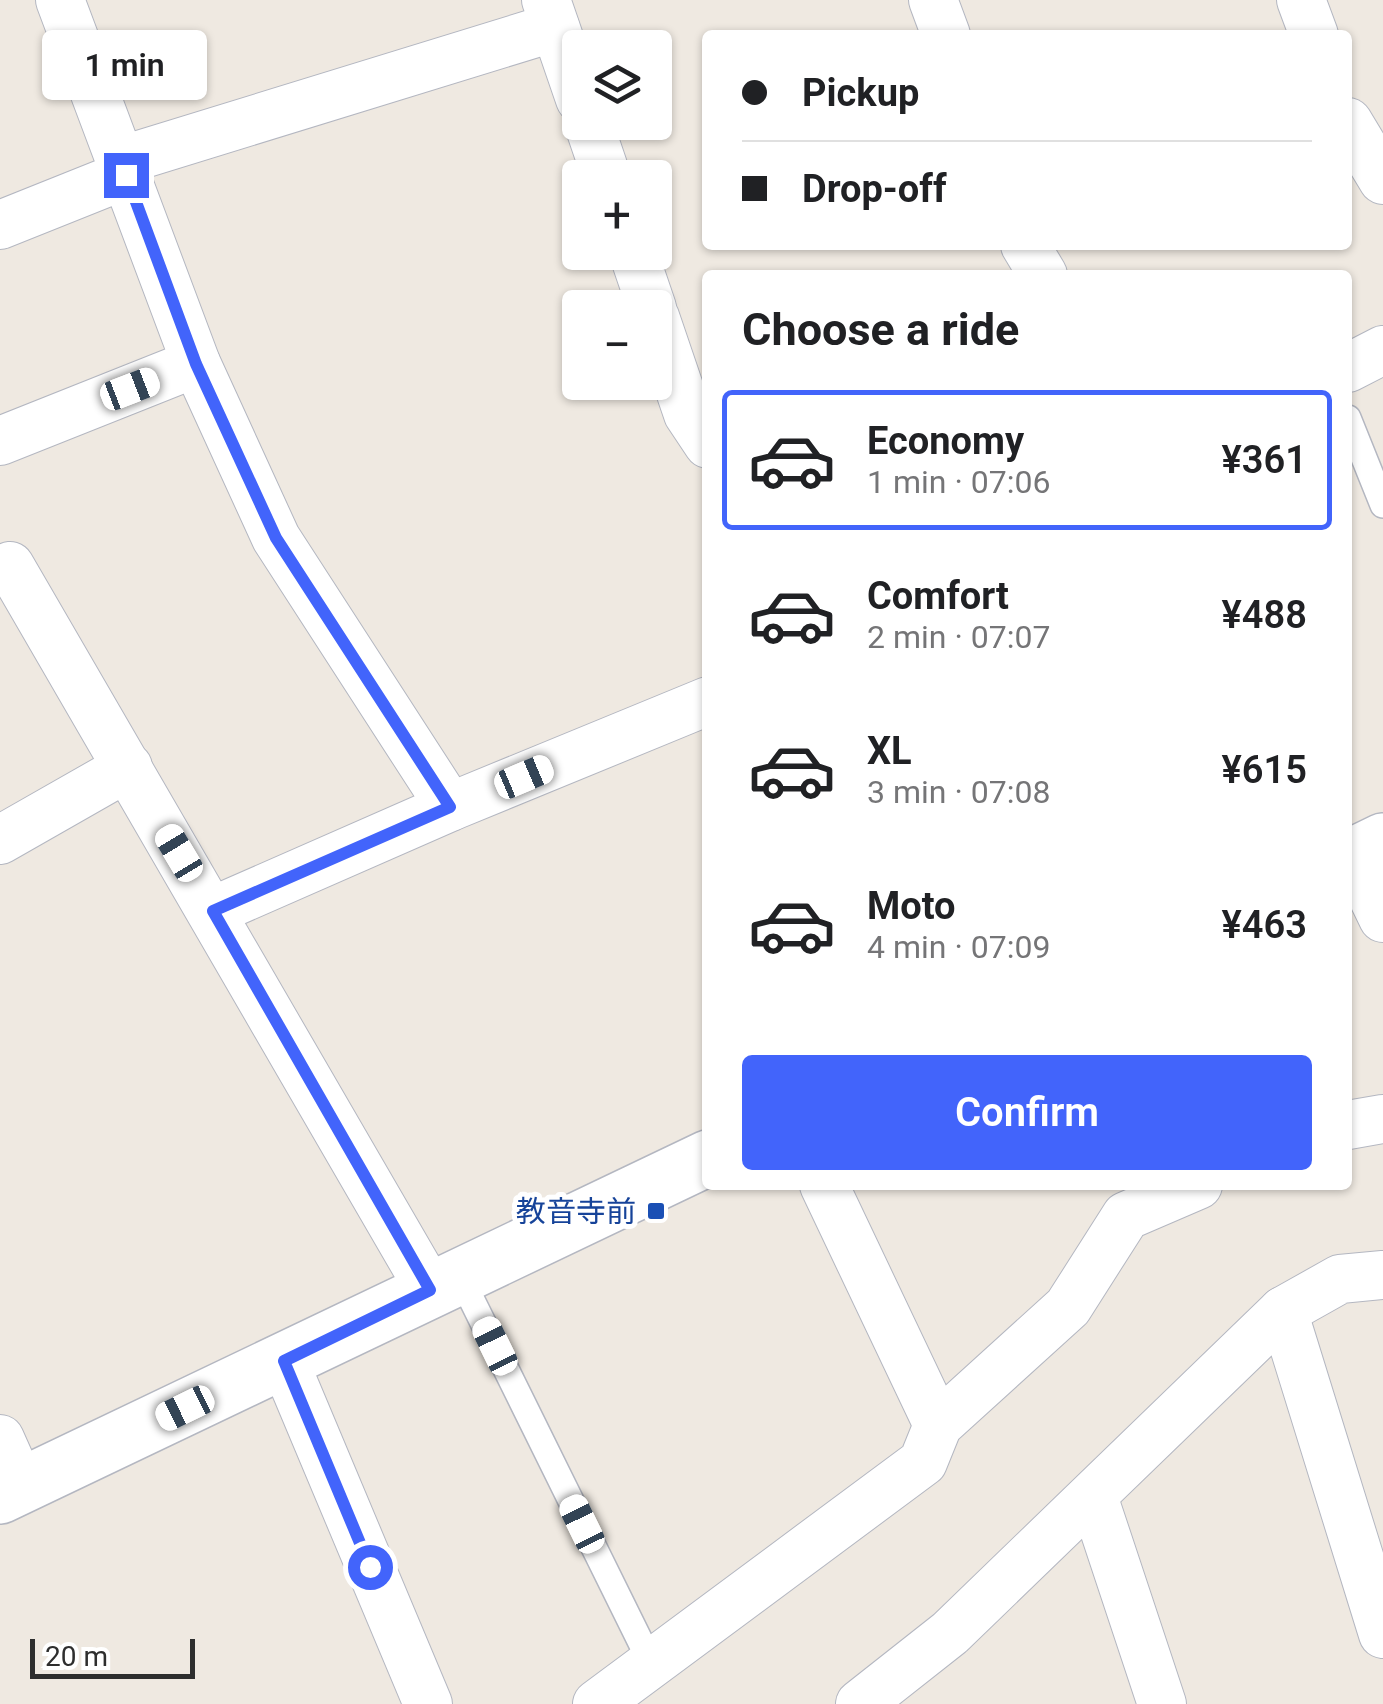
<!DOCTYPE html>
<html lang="en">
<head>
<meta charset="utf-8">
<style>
	:root { --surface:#fff; --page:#f6f6f6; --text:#202124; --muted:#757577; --line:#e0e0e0; --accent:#4264fb }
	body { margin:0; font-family:Roboto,"Noto Sans JP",sans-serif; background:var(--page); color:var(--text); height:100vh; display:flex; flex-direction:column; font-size:38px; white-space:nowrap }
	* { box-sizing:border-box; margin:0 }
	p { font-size:32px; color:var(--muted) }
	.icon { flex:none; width:55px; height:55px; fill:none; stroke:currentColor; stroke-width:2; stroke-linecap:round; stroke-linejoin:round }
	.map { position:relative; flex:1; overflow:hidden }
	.panel { position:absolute; left:702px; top:270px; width:650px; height:920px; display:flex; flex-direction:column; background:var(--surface); border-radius:10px; box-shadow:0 2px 8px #0004 }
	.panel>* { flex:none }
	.hud { position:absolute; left:702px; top:30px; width:650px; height:220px; border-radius:10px; box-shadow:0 2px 8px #0004; display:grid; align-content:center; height:220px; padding:0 40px; background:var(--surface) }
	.buttons { position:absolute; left:562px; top:30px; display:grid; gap:20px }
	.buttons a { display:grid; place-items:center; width:110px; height:110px; border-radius:10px; background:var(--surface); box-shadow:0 2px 8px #0004; font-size:50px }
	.scale { position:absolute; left:30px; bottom:25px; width:165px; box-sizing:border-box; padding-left:10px; border:5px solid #2e2e2e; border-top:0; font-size:28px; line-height:35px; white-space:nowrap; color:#2e2e2e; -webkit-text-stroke:8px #fff; paint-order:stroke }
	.end { position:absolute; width:45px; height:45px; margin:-22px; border:12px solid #4264fb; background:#fff; box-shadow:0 0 0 5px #fff }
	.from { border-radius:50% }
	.bubble { position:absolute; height:70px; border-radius:10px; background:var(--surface); box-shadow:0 2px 8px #0004; font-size:32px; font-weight:600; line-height:70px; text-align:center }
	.car { position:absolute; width:30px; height:60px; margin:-30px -15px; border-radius:12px; box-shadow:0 0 8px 2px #0007; background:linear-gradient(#fff 24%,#345 0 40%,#fff 0 76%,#345 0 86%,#fff 0) }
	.hud b { display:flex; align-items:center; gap:35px; height:95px; font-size:38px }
	.hud b+b { border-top:2px solid var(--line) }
	.hud i { width:25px; height:25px; background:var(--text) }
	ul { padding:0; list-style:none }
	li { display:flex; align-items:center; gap:30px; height:140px; margin:0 20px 15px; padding:0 20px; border:5px solid transparent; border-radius:10px }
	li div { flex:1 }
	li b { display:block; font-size:38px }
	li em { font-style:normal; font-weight:600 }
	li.on { border-color:var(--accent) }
	li>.icon { width:90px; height:90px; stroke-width:1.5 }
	h2 { padding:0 40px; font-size:45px; line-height:120px }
	.action { display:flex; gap:20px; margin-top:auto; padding:20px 40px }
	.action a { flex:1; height:115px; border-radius:10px; background:var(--accent); color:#fff; font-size:40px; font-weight:600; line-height:115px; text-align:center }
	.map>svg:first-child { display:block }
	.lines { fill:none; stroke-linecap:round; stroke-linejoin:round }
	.service-casing { stroke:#b4b7c1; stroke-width:28 }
	.minor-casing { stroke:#b4b7c1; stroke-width:50 }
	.tertiary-casing { stroke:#b4b7c1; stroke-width:58 }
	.service { stroke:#fff; stroke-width:25 }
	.minor { stroke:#fff; stroke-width:48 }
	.tertiary { stroke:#fff; stroke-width:55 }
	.route { stroke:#4264fb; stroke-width:12 }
	.transit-dot { fill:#1a4fb4; stroke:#fff; stroke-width:4 }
	.labels { text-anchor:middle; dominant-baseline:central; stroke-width:10; stroke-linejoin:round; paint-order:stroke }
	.transit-label { font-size:30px; fill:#164399; stroke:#fff; text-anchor:end }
</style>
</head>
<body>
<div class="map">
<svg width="1383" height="1704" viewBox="0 0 1383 1704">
	<rect width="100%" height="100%" fill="#efe9e1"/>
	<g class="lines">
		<!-- service casing -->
		<g class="service-casing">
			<g id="service">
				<polyline points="1348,418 1383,505"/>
				<polyline points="460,1276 652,1665"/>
			</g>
		</g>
		<!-- minor casing -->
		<g class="minor-casing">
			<g id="minor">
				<polyline points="60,0 196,363 276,538 450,807"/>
				<polyline points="546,0 580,99"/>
				<polyline points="933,0 946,35"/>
				<polyline points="1301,0 1314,35"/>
				<polyline points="588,122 607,178"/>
				<polyline points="1348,122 1383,180"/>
				<polyline points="120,161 555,27"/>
				<polyline points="0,225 125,175"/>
				<polyline points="1025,245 1043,275"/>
				<polyline points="633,252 652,308"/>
				<polyline points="655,317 688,414 708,444"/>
				<polyline points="1348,368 1383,350"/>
				<polyline points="0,441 196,363"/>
				<polyline points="0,571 10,566 430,1290"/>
				<polyline points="0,840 128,767"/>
				<polyline points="1353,856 1383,918"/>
				<polyline points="213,911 450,807 708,701"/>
				<polyline points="1348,1125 1383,1119"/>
				<polyline points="824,1185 938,1425"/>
				<polyline points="1283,1311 1383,1634"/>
				<polyline points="284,1361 428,1704"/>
				<polyline points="0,1439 21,1486"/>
				<polyline points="1093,1496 1162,1704"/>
				<polyline points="597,1704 923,1462 938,1425 1068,1307 1126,1216 1198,1185"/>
				<polyline points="860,1704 950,1633 1283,1311 1340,1279 1383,1275"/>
			</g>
		</g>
		<!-- tertiary casing -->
		<g class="tertiary-casing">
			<g id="tertiary">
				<polyline points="1348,858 1383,841"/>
				<polyline points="0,1496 708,1158"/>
			</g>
		</g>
		<!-- service -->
		<use href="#service" class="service"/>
		<!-- minor -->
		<use href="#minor" class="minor"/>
		<!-- tertiary -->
		<use href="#tertiary" class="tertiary"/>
	</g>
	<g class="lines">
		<!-- route -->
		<polyline class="route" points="126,175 196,364 276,538 450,807 213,911 430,1290 284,1361 370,1567"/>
	</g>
	<!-- markers -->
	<rect class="transit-dot" x="646" y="1201" width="20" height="20" rx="5"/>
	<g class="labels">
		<!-- transit labels -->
		<g class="transit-label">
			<text x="636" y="1211">教音寺前</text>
		</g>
	</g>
</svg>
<div class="buttons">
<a><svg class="icon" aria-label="layers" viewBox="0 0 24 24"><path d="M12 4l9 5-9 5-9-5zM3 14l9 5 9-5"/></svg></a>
<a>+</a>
<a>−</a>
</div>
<div class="scale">20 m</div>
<i class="end from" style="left:370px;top:1567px"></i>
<i class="end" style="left:126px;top:175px"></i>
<div class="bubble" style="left:42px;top:30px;width:165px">1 min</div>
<i class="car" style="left:130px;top:389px;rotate:69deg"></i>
<i class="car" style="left:524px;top:777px;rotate:67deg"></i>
<i class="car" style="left:179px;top:853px;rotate:329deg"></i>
<i class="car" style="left:495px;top:1346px;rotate:334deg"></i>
<i class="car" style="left:185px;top:1408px;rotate:244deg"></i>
<i class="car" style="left:582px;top:1524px;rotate:334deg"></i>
<div class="hud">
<b><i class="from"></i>Pickup</b>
<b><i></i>Drop-off</b>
</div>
<section class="panel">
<h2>Choose a ride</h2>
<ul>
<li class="on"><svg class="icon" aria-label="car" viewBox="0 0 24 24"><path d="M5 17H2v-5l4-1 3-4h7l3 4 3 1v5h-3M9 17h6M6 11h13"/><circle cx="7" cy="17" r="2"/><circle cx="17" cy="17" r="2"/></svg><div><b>Economy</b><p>1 min · 07:06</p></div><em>¥361</em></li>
<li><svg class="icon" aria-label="car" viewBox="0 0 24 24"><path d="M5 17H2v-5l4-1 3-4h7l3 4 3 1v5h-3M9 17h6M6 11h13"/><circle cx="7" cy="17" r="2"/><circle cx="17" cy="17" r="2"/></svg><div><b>Comfort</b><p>2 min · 07:07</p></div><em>¥488</em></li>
<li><svg class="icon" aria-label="car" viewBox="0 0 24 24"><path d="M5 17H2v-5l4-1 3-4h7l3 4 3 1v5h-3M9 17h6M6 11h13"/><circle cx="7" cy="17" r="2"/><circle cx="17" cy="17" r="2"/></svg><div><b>XL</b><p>3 min · 07:08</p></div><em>¥615</em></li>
<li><svg class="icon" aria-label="car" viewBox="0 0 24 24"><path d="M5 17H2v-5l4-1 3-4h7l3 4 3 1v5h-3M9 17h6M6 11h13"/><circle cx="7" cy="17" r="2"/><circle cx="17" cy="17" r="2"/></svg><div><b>Moto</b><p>4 min · 07:09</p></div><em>¥463</em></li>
</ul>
<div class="action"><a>Confirm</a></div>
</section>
</div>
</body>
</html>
